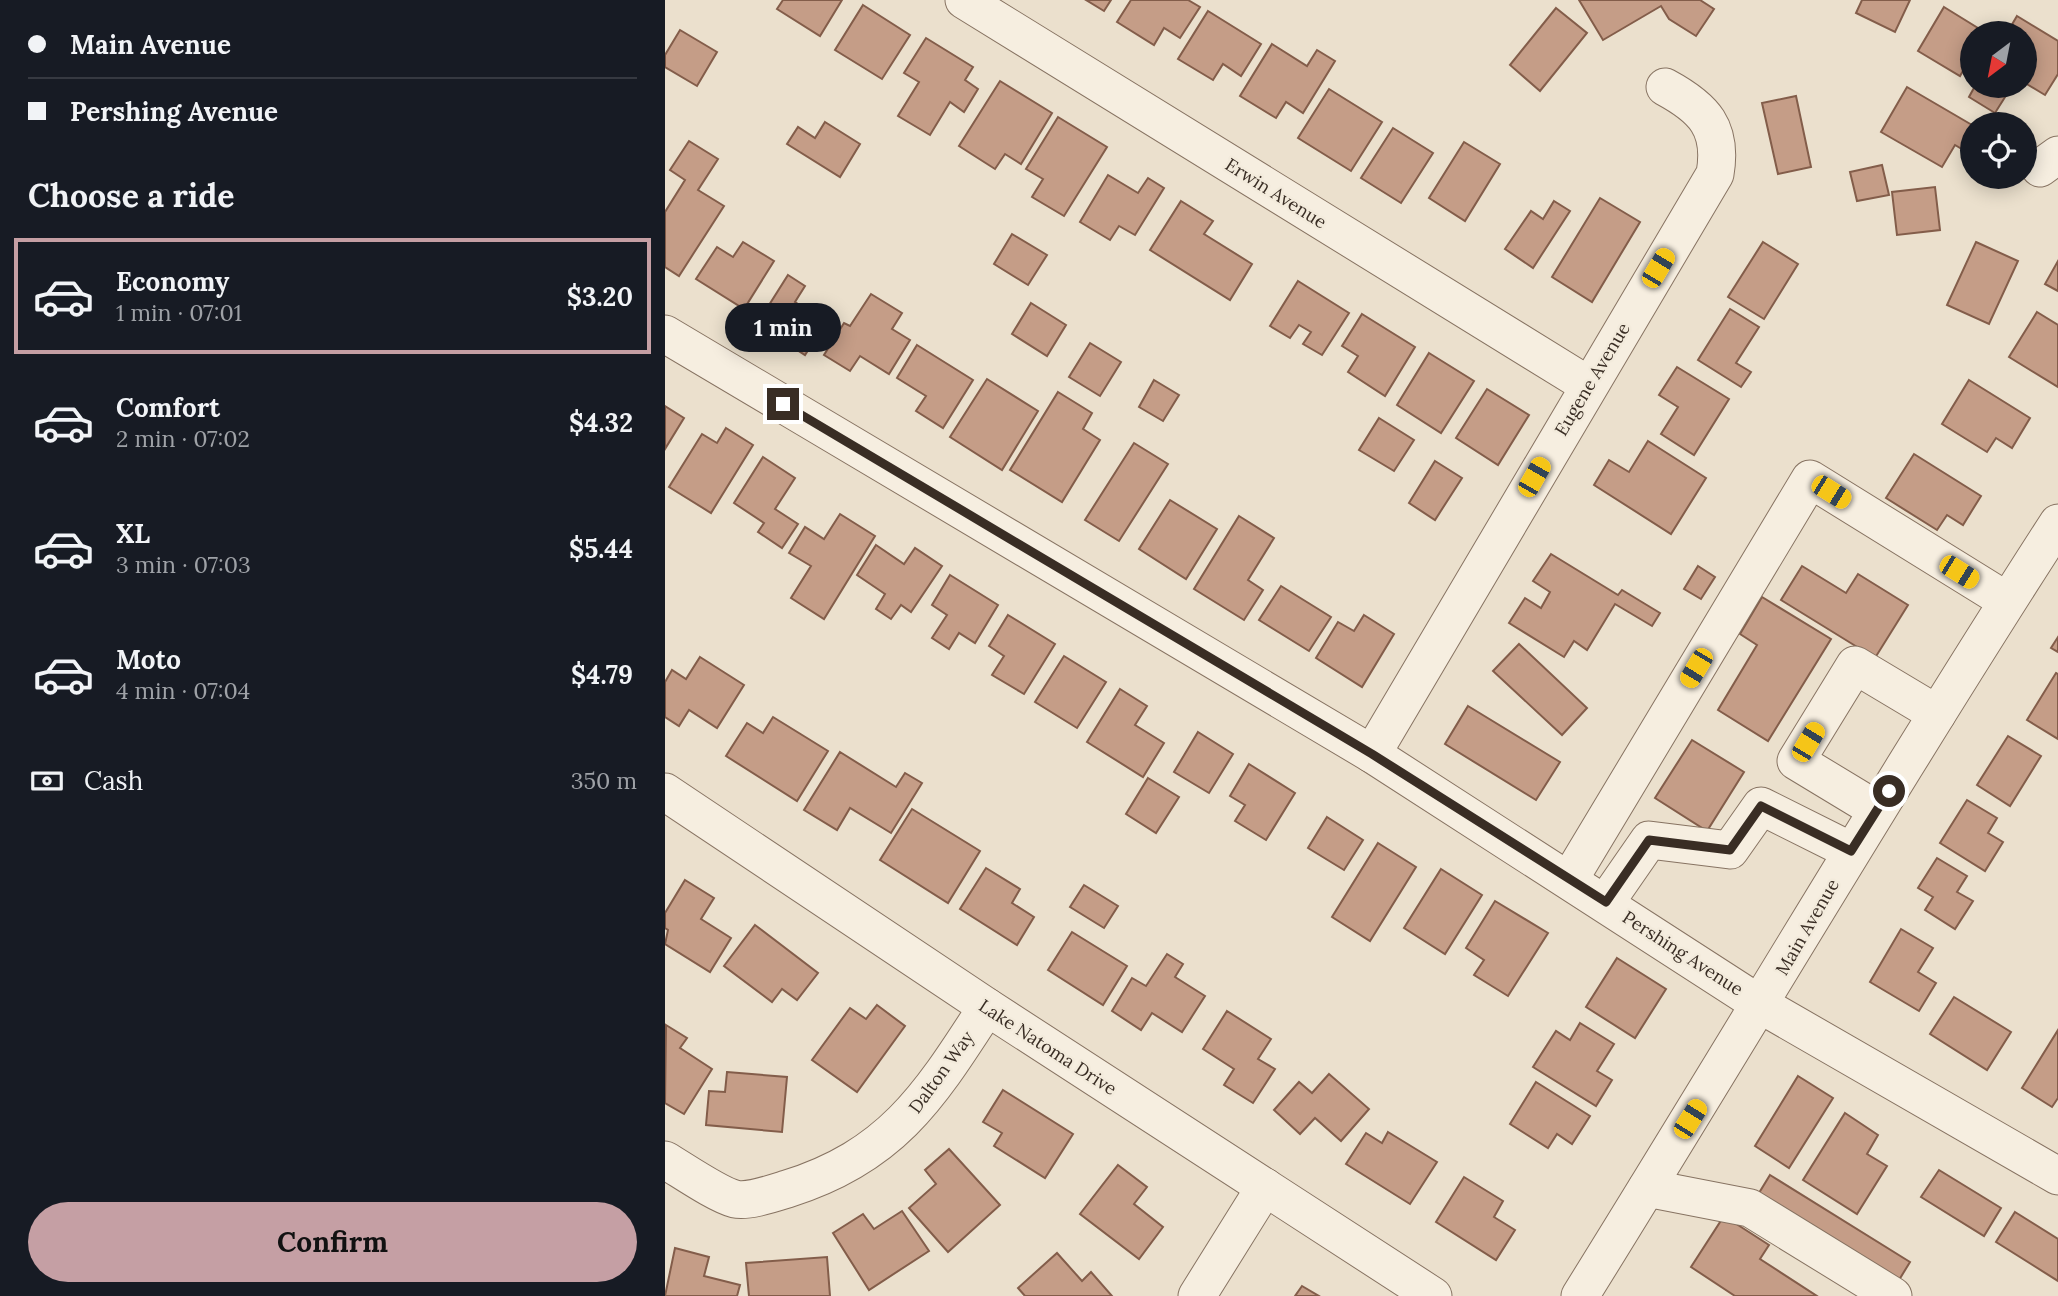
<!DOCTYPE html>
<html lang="en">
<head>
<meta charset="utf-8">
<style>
	:root { --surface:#171b24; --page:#242831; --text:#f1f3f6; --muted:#9ea1a6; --line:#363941; --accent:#c59fa4 }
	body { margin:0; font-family:Lora,serif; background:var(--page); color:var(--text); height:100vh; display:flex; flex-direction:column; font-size:26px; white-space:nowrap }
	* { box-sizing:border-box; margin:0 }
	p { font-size:23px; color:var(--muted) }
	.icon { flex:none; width:38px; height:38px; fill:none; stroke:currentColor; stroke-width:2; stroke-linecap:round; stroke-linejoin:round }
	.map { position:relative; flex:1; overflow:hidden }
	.drawer { display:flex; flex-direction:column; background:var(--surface); width:665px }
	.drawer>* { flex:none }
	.banner { display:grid; align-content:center; height:154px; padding:0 28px; background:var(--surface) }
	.needle { width:46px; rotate:212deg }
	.controls { position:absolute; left:1295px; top:21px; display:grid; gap:14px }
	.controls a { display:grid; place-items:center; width:77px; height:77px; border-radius:50%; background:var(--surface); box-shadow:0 4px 18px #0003; font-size:35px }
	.end { position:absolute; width:32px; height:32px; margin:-16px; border:9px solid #392d24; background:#fff; box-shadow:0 0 0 4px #fff }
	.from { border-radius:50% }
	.bubble { position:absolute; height:49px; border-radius:24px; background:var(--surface); box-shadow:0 4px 18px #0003; font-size:23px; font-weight:700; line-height:49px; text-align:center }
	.car { position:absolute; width:21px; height:42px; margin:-21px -10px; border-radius:9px; box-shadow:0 0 5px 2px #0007; background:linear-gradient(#f5c518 24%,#345 0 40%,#f5c518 0 76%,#345 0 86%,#f5c518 0) }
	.banner b { display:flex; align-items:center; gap:24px; height:66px; font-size:26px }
	.banner b+b { border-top:2px solid var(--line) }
	.banner i { width:18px; height:18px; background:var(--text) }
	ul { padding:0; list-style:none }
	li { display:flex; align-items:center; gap:21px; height:116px; margin:0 14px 10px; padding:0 14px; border:4px solid transparent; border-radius:0px }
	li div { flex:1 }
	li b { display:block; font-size:26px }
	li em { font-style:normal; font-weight:700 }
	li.active { border-color:var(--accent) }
	li>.icon { width:63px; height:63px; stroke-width:1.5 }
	h2 { padding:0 28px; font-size:32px; line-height:84px }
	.pay { display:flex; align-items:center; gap:18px; height:77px; padding:0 28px; font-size:26px }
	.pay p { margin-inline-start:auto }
	.button { display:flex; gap:14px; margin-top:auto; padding:14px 28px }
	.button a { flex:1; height:80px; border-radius:42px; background:var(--accent); color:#111; font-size:28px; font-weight:700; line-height:80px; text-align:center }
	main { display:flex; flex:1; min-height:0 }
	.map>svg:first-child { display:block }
	.building { fill:#c59d87; stroke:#835d4a; stroke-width:2 }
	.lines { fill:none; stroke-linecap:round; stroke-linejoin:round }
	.minor-casing { stroke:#877362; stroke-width:39 }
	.minor { stroke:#f6eee0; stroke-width:37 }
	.route { stroke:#392d24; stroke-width:9 }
	.labels { text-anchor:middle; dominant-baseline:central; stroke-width:5; stroke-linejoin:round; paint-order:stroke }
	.street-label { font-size:18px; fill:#392d24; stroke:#f3ebdc }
</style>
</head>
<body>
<main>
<section class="drawer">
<div class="banner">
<b><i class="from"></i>Main Avenue</b>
<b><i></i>Pershing Avenue</b>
</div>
<h2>Choose a ride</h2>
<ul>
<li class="active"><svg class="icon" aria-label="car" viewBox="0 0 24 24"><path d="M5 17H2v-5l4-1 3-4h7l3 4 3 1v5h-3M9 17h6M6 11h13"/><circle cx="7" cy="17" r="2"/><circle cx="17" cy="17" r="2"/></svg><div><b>Economy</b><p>1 min · 07:01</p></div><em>$3.20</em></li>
<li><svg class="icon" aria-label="car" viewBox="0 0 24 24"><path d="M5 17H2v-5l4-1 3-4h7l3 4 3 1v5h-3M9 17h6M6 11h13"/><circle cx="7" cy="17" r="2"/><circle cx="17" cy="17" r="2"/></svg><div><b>Comfort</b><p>2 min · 07:02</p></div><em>$4.32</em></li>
<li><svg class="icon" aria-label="car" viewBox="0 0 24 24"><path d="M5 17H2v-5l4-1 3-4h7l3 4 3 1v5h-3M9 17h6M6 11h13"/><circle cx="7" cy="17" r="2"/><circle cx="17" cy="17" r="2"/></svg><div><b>XL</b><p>3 min · 07:03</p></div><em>$5.44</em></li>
<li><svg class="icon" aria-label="car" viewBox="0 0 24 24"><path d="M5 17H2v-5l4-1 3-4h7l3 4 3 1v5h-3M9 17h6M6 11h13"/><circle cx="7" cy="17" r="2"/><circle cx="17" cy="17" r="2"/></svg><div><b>Moto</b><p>4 min · 07:04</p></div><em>$4.79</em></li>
</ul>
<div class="pay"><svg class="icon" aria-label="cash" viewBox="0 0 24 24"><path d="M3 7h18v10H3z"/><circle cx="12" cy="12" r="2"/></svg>Cash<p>350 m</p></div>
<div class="button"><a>Confirm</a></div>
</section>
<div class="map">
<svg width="1393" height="1296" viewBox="0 0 1393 1296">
	<rect width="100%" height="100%" fill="#ebe0cd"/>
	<!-- building -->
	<g class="building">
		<polygon points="118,0 177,0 155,36 112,9"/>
		<polygon points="421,0 446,0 439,11"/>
		<polygon points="466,0 523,0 535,7 515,38 499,28 489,45 452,22"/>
		<polygon points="914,0 1035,0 1049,9 1031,36 1004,19 996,6 938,40"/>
		<polygon points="1197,0 1245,0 1230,32 1191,13"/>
		<polygon points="198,5 245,35 217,79 170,50"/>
		<polygon points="1279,7 1321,33 1307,33 1307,55 1295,76 1253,51"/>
		<polygon points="891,8 922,33 875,91 845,65"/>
		<polygon points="543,11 596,44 576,76 558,64 548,80 513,59"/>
		<polygon points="1352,16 1393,41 1393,74 1380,95 1360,83 1360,33 1342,33"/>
		<polygon points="15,30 52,52 32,86 0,67 0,55"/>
		<polygon points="261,38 308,67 300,80 313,89 299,112 285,102 265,135 233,116 254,82 239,73"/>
		<polygon points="607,44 642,66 652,50 670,61 638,113 621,102 611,118 575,96"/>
		<polygon points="335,81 387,113 356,164 340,154 330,169 294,146"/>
		<polygon points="1310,86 1347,86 1330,113 1304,97"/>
		<polygon points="1242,87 1307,125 1307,143 1302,152 1290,145 1277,167 1216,132"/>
		<polygon points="664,89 717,122 686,171 633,138"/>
		<polygon points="1131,96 1146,167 1113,174 1097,103"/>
		<polygon points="393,117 442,147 399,216 367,197 378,179 361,169"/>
		<polygon points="160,122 195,144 175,177 122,144 133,127 150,138"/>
		<polygon points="728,128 768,153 736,203 696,178"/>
		<polygon points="24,141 53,159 33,190 59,206 14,276 0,267 0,212 20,180 5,170"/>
		<polygon points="799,142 835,164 800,221 764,198"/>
		<polygon points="1217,165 1224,195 1192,201 1185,172"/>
		<polygon points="443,175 473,193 483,178 499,188 470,235 454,226 445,240 415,222"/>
		<polygon points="1270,187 1275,230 1232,235 1227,192"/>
		<polygon points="935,198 975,222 927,302 887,277"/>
		<polygon points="516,201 548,221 539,234 587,264 565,300 485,250"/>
		<polygon points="889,201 905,211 868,268 840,249 866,211 878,219"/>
		<polygon points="347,234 382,255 363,285 329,264"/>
		<polygon points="78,242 109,261 79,309 31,279 52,247 68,257"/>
		<polygon points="1098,242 1133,264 1099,319 1063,297"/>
		<polygon points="1311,242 1353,261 1324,324 1282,305"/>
		<polygon points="1393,261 1393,291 1380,284"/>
		<polygon points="123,275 140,286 130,302 161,322 140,355 92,324"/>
		<polygon points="633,281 684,313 657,355 638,344 646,332 634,325 625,338 605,326"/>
		<polygon points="206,294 237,313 227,329 245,340 224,374 195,356 185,371 159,355 179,323 185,326"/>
		<polygon points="366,303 401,325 382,356 347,334"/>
		<polygon points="1065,309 1094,327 1071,363 1086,372 1076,387 1033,360"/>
		<polygon points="1372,312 1393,325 1393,387 1344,357"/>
		<polygon points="697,314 750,347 720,396 683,372 693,356 677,346"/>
		<polygon points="425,343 456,362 435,396 404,377"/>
		<polygon points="252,345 308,380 278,428 251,411 261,396 232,378"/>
		<polygon points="764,353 809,381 776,433 732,405"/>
		<polygon points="1012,367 1064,399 1029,455 996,434 1013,407 994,395"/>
		<polygon points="322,379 373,411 337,470 285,437"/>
		<polygon points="489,380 514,395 498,421 474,407"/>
		<polygon points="1304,380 1365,418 1347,448 1331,438 1322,452 1277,424"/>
		<polygon points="822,389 864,415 833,465 791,438"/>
		<polygon points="393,392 427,413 418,429 435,440 397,502 345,470"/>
		<polygon points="0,406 19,418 0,449"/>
		<polygon points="714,418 749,440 729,471 694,450"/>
		<polygon points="61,428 88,445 46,513 4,487 37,434 52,443"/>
		<polygon points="983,441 1041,478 1006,534 929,485 944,460 964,472"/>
		<polygon points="469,443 503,464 454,541 420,520"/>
		<polygon points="1249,454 1316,496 1298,525 1282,515 1272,530 1221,498"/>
		<polygon points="98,457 130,478 110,509 133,524 117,548 93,532 99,523 69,503"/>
		<polygon points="770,461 797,478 770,520 744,503"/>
		<polygon points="505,500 552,529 521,579 474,549"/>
		<polygon points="175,514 210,536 159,619 126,598 146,566 124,553 140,527 159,539"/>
		<polygon points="574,516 609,538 583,580 598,590 579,620 529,589"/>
		<polygon points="211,545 239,564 250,548 277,566 246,612 236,605 226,619 211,609 220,594 192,575"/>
		<polygon points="886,554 953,595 957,590 995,613 987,626 950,604 922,650 909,641 899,657 844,623 860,598 876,608 885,592 868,581"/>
		<polygon points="1033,566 1050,577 1036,599 1019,589"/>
		<polygon points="1137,566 1181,593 1193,574 1243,605 1210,658 1116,600"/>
		<polygon points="285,575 333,605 310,643 294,633 284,649 267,638 282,615 267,605"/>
		<polygon points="616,586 666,617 644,651 594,620"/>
		<polygon points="1097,597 1166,639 1103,741 1053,710 1092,645 1075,634"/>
		<polygon points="343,615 390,644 359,694 327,675 339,656 324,646"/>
		<polygon points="699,615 729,634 697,687 651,658 673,622 689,631"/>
		<polygon points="1393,637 1393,652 1386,648"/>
		<polygon points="854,644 922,708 897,735 828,671"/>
		<polygon points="399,656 441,682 412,728 370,702"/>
		<polygon points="35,657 79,685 52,728 24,710 14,726 0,717 0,682 7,670 21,679"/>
		<polygon points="1391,673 1393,674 1393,739 1362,720"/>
		<polygon points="455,689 482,706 470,725 499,743 478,777 422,742"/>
		<polygon points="803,706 895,762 871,800 780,744"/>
		<polygon points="108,717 163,751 132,801 61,756 82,723 98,733"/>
		<polygon points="533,732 568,754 544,793 509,772"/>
		<polygon points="1343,736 1376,756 1345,806 1312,785"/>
		<polygon points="1027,740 1079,772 1042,831 990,798"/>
		<polygon points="175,752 231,787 240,773 257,783 226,833 185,808 172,830 139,810"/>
		<polygon points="584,764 630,793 601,840 570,821 580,805 565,796"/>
		<polygon points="483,778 514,797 491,833 461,814"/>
		<polygon points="1302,800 1332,818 1323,833 1338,842 1320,871 1275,843"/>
		<polygon points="247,809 315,851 283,903 215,860"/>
		<polygon points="662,817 698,840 679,870 643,848"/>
		<polygon points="713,843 751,867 705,941 667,917"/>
		<polygon points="1272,858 1302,876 1292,892 1308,901 1290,929 1260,910 1268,897 1253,888"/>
		<polygon points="321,868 355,889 347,903 369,917 352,945 295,909"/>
		<polygon points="776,869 817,895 780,954 739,928"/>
		<polygon points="20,880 49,898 36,919 66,938 45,972 0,944 3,930 0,928 0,913"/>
		<polygon points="419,885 453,906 439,928 405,907"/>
		<polygon points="830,901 883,933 843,996 809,975 819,960 801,948"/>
		<polygon points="90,925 153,973 132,1000 117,989 107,1002 59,966"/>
		<polygon points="1236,929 1268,948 1253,972 1271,983 1254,1011 1205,982"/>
		<polygon points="407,932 462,966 438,1005 383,970"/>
		<polygon points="502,954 518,964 510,977 540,996 517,1032 487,1013 476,1030 447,1011 467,978 481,986"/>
		<polygon points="952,958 1001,989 970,1038 921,1007"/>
		<polygon points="1289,997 1346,1032 1322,1070 1265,1034"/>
		<polygon points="212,1005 240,1026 192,1092 147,1060 185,1008 201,1019"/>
		<polygon points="562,1011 606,1039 593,1059 610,1069 588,1103 559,1085 569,1069 538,1049"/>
		<polygon points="915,1023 949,1044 932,1071 947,1080 931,1106 868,1067 891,1031 905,1040"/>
		<polygon points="1,1025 22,1038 15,1048 47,1069 19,1114 0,1103"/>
		<polygon points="1393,1030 1393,1098 1387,1107 1357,1088"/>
		<polygon points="62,1072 122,1077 117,1132 41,1125 44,1091 60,1092"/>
		<polygon points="664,1074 704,1109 676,1141 650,1118 635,1134 609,1110 634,1082 647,1093"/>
		<polygon points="1133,1076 1168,1098 1124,1168 1090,1146"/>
		<polygon points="871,1082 925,1116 907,1144 892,1134 883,1148 845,1124"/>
		<polygon points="338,1090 408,1134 380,1178 329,1146 337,1133 318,1122"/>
		<polygon points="1180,1113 1213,1135 1202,1154 1222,1166 1192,1214 1138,1180"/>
		<polygon points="723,1132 772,1162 745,1204 681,1164 701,1133 717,1143"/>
		<polygon points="284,1149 335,1205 283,1252 244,1208 271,1184 260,1170"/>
		<polygon points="453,1165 482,1187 469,1204 498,1227 474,1259 415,1214"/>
		<polygon points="1274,1170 1336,1208 1319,1236 1256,1197"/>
		<polygon points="1105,1175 1245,1262 1234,1280 1094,1193"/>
		<polygon points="799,1177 838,1201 829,1217 850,1230 831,1260 771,1222"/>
		<polygon points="237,1211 264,1251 204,1290 168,1233 198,1214 209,1229"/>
		<polygon points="1350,1212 1393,1239 1393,1281 1331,1242"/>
		<polygon points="1059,1216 1104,1245 1095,1259 1152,1296 1070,1296 1026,1267"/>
		<polygon points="10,1248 44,1257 39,1276 75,1285 72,1296 0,1296"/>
		<polygon points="392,1253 417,1281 426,1272 447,1296 360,1296 353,1288"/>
		<polygon points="162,1257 165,1296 84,1296 81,1263"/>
		<polygon points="637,1286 654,1296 630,1296"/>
	</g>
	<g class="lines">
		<!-- minor casing -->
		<g class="minor-casing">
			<g id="minor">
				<polyline points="299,0 923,385"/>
				<polyline points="1375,168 1393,155"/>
				<polyline points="0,334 707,754 1096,1005 1393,1176"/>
				<path d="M707 754 1050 174C1058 128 1039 108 1000 87"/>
				<polyline points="0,792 322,1007 768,1296"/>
				<polyline points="1212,810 1131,761 1190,665 1272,714"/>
				<polyline points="904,880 1145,479 1342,601"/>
				<polyline points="941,902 984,840 1065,850 1096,806 1186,851"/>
				<path d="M0 1160C17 1170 53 1195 70 1199 83 1202 109 1193 122 1189 228 1156 265 1095 322 1007"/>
				<polyline points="982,1188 1085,1208 1228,1296"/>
				<polyline points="532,1296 600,1187"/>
				<path d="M915 1296C1075 1039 1229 777 1393 523"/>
			</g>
		</g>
		<!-- minor -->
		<use href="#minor" class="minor"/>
	</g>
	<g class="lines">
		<!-- route -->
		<polyline class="route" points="118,404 707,754 941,902 984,840 1065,850 1096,806 1186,851 1224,791"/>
	</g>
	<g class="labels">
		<!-- street labels -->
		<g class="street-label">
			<text transform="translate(611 193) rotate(32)">Erwin Avenue</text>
			<text transform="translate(927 379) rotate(-59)">Eugene Avenue</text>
			<text transform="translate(1142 927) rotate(-60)">Main Avenue</text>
			<text transform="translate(1018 953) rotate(33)">Pershing Avenue</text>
			<text transform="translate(383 1047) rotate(33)">Lake Natoma Drive</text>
			<text transform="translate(276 1072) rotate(-54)">Dalton Way</text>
		</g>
	</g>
</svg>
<div class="controls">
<a><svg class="needle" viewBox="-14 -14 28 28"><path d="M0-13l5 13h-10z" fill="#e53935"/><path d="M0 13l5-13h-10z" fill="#9ea1a6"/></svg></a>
<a><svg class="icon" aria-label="locate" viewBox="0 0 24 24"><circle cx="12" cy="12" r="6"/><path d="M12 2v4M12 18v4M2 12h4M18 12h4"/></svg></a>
</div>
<i class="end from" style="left:1224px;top:791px"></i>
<i class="end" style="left:118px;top:404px"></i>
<div class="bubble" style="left:60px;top:303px;width:116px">1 min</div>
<i class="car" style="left:993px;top:268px;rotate:31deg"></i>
<i class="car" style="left:869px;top:477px;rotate:30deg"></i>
<i class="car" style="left:1166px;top:492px;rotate:122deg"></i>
<i class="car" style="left:1294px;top:572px;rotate:122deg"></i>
<i class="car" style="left:1031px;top:668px;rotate:211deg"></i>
<i class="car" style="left:1143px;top:742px;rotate:31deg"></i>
<i class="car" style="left:1025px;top:1119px;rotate:32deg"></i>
</div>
</main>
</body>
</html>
